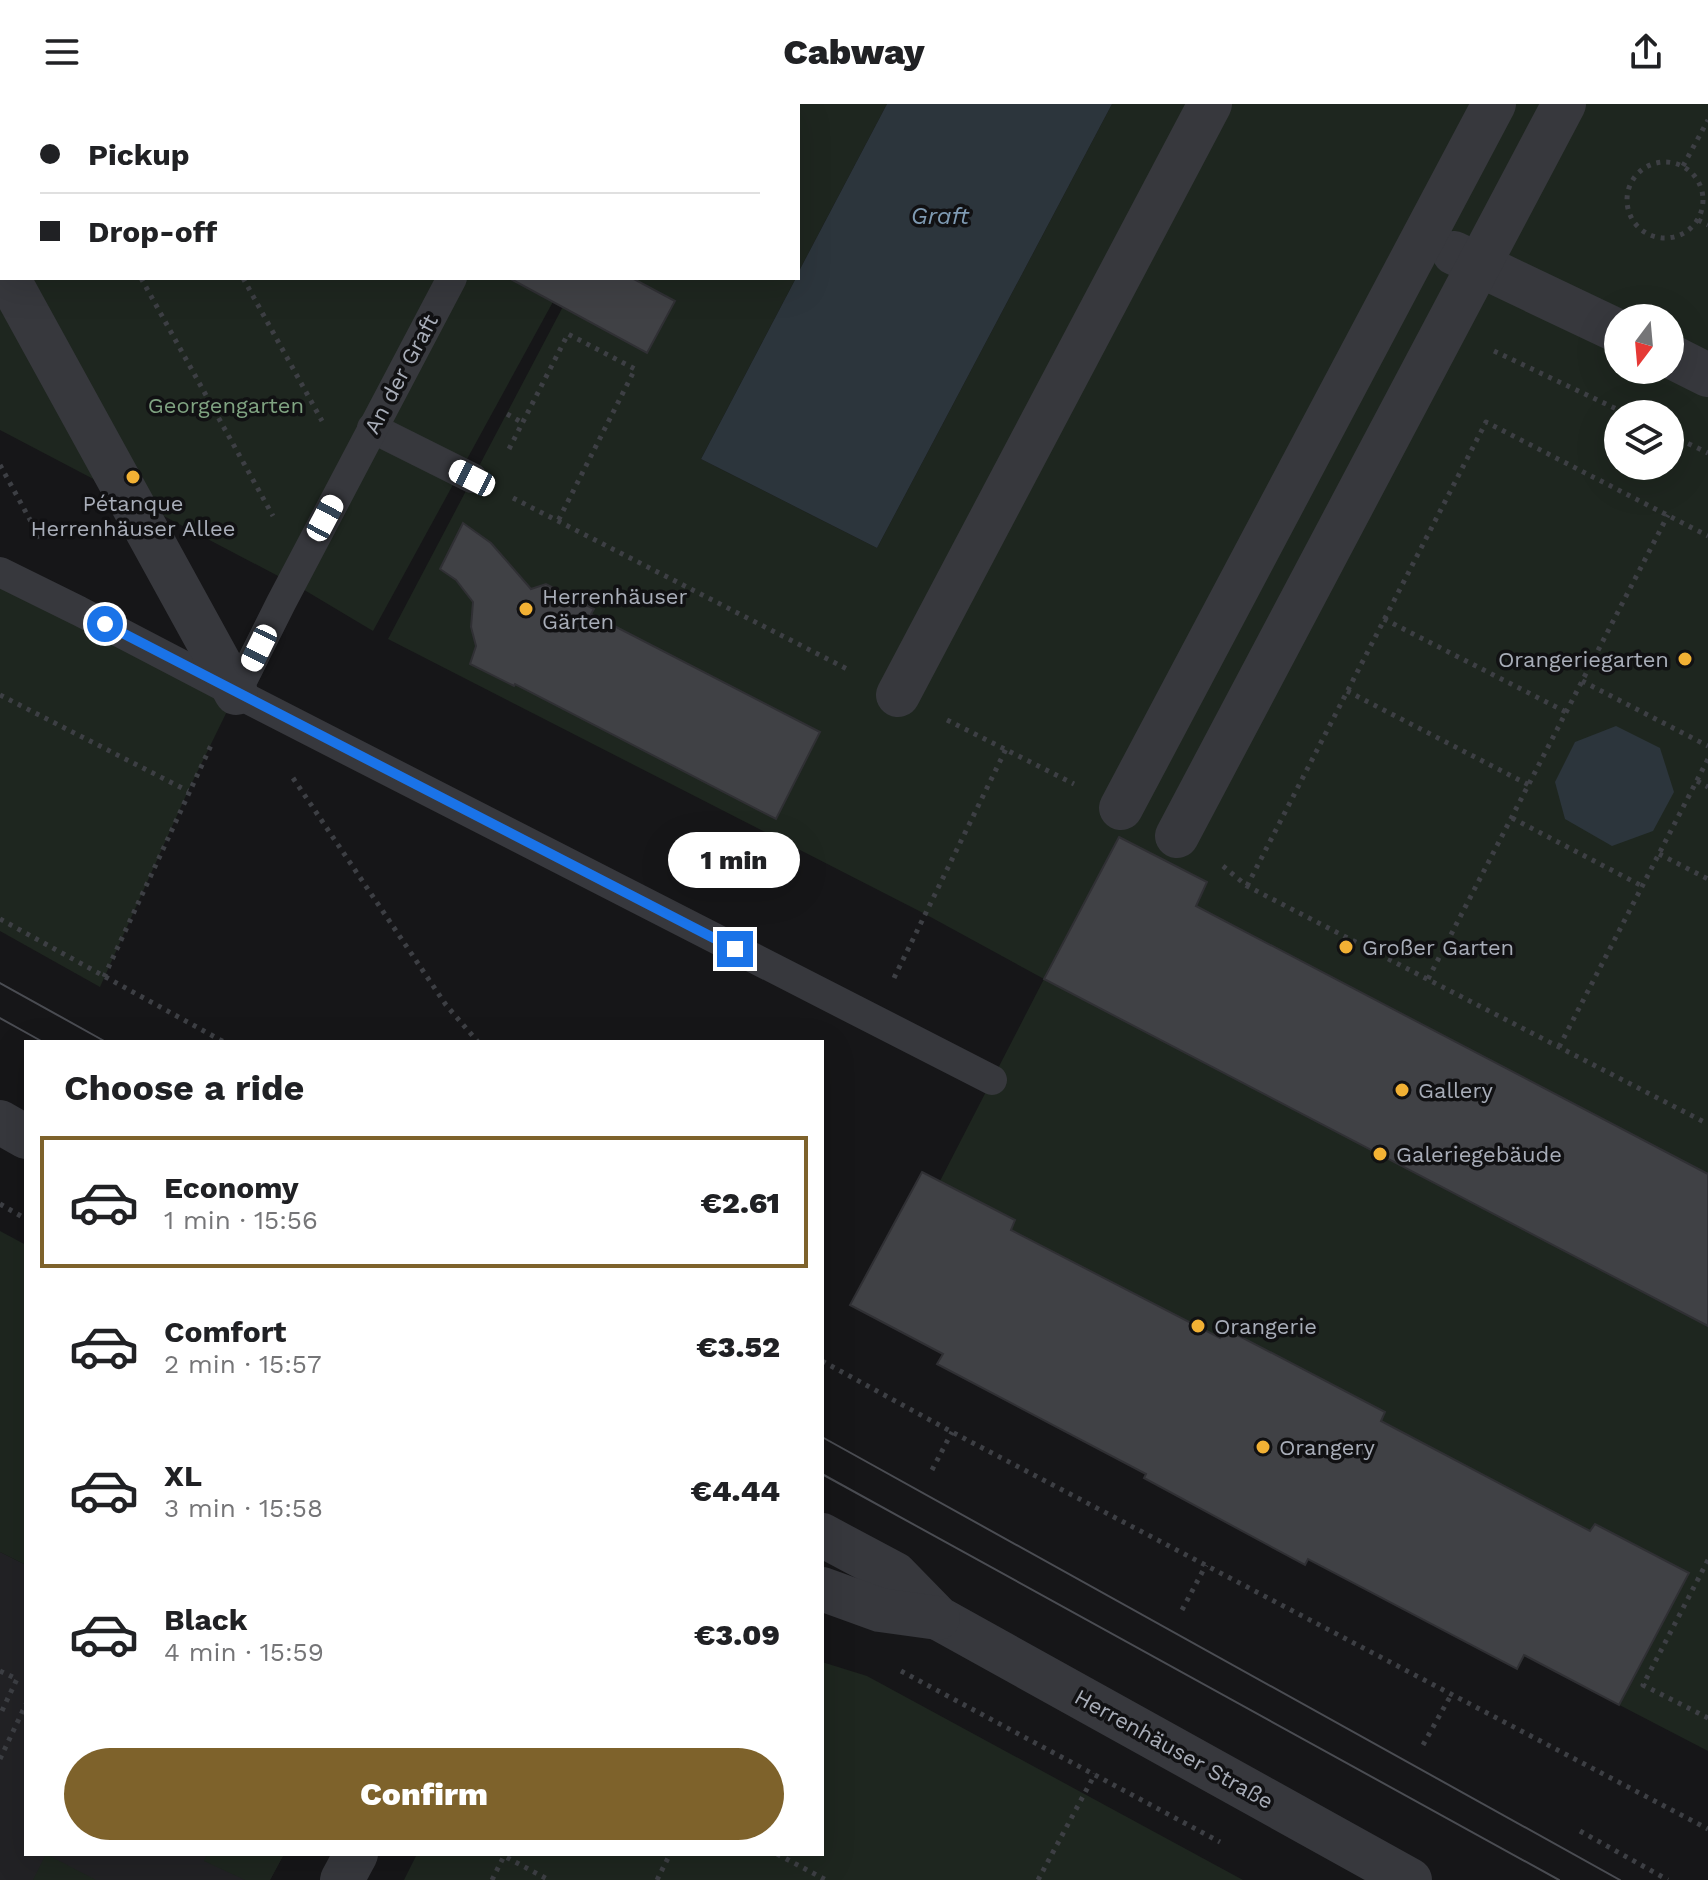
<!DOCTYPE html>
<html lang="en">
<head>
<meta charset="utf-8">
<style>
	:root { --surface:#fff; --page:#f6f6f6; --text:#202124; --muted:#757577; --line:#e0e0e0; --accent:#7e622b }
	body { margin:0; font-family:"Work Sans",sans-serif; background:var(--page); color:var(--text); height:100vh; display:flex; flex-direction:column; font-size:30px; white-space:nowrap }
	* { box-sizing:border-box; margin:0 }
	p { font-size:26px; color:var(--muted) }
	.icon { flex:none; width:44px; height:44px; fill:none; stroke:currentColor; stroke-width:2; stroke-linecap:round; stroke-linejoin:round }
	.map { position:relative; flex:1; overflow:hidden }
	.panel { position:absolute; left:24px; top:936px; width:800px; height:816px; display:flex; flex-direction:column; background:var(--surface); border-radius:0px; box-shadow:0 8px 32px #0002 }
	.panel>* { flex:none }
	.guide { position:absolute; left:0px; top:0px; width:800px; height:176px; box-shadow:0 8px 32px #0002; display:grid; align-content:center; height:176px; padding:0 40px; background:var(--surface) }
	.needle { width:52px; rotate:196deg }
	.fabs { position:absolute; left:1604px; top:200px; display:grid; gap:16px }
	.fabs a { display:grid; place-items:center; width:80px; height:80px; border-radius:50%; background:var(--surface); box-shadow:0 8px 32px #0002; font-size:40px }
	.end { position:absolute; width:36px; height:36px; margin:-18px; border:10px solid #1a73e8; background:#fff; box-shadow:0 0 0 4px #fff }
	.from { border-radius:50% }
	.bubble { position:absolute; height:56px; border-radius:28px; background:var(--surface); box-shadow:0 8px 32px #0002; font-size:26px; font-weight:800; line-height:56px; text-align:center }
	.car { position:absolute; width:24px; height:48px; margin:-24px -12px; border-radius:10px; box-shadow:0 0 6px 2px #0007; background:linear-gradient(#fff 24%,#345 0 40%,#fff 0 76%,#345 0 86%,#fff 0) }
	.guide b { display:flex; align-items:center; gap:28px; height:76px; font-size:30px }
	.guide b+b { border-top:2px solid var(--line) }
	.guide i { width:20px; height:20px; background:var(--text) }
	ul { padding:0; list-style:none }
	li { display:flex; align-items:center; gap:24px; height:132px; margin:0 16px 12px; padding:0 24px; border:4px solid transparent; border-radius:0px }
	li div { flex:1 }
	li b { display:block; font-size:30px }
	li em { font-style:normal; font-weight:800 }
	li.on { border-color:var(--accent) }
	li>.icon { width:72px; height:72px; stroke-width:1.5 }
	h2 { padding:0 40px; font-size:36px; line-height:96px }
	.cta { display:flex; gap:16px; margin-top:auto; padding:16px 40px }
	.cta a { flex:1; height:92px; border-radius:48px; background:var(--accent); color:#fff; font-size:32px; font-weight:800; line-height:92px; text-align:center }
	header { display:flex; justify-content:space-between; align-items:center; height:104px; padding:0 40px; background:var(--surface); font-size:36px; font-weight:800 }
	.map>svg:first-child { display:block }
	.built { fill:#222225 }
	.green { fill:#1e261f; fill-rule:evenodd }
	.water { fill:#2c353c }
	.building { fill:#404145; stroke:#303034; stroke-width:2 }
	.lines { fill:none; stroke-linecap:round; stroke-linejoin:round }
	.path { stroke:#3d3f44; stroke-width:5; stroke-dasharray:4 6; stroke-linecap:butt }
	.service { stroke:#37383d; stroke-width:30 }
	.pedestrian { stroke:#37383d; stroke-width:44 }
	.minor { stroke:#37383d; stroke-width:44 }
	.tertiary { stroke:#37383d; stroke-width:44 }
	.tram { stroke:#4a4c52; stroke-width:2 }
	.route { stroke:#1a73e8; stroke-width:10 }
	.poi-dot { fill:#f2b134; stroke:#111113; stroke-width:3 }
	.labels { text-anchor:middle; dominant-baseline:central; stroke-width:7; stroke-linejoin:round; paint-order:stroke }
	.street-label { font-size:22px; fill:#a8adb8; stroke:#111113 }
	.park-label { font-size:22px; fill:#7fa381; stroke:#111113 }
	.poi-label { font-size:22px; fill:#a8adb8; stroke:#111113; text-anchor:start }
	.water-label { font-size:24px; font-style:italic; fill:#7f9bb3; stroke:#111113 }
</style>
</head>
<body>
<header><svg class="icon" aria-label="menu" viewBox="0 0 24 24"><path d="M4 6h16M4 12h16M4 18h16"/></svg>Cabway<svg class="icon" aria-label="share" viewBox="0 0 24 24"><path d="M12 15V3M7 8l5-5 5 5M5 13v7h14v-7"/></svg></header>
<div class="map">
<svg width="1708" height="1776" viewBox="0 0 1708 1776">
	<rect width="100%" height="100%" fill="#161618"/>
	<!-- built -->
	<polygon class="built" points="0,1448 26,1461 26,1750 284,1750 270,1776 0,1776"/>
	<!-- green -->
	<g class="green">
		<polygon points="0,0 528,0 527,2 2,2 2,174 437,174 280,473 0,326"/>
		<polygon points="669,0 887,0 798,169 798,2 668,2"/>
		<path d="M1112 0H1708V1647L1525 1552 1517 1565 1308 1455 1305 1461 1144 1374 1146 1370 937 1260 943 1250 850 1201 922 1068 940 1077 1044 875 925 810 388 535 578 174H796L701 355 877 444ZM1618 214H1670V266H1618ZM1618 310H1670V362H1618Z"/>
		<polygon points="465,174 566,174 373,527 301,484"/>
		<polygon points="0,468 236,589 188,687 100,883 0,827"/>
		<polygon points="0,1127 26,1141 26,1461 0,1448"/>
		<polygon points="822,1558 867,1572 1243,1776 404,1776 417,1750 822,1750"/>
		<polygon points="46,1750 96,1776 33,1776"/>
		<polygon points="207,1750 284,1750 270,1776 245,1776 204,1757"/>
	</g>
	<!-- water -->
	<g class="water">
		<polygon points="887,0 1112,0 877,444 701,355 796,174 798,174 798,169"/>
		<polygon points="1616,622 1660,644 1674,688 1653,727 1612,742 1565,715 1555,678 1575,638"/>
	</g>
	<!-- building -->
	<g class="building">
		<polygon points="509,174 632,174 675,197 647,249"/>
		<polygon points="463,419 491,439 531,485 546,480 594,505 591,510 820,628 776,715 515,580 514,582 470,560 476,542 471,523 473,498 456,476 440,465"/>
		<polygon points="1119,733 1207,778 1196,802 1708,1070 1708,1222 1044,875"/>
		<polygon points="922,1068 1015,1116 1011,1126 1220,1234 1226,1225 1385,1308 1381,1317 1590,1427 1595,1420 1689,1469 1619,1601 1524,1551 1517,1565 1308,1455 1305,1461 1144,1374 1146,1370 937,1260 943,1250 850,1201"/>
	</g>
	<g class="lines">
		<!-- path -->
		<g class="path">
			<polyline points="44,0 45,2"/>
			<polyline points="146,0 147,2"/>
			<polyline points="325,0 329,2"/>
			<polyline points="164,2 168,0"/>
			<polyline points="666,2 667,0"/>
			<circle cx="1665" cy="96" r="38"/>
			<polyline points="1683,62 1708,16"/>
			<polyline points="1698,116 1708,121"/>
			<polyline points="141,174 273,412"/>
			<polyline points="243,174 322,317"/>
			<polyline points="1494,247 1627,310"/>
			<polyline points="507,310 523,319"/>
			<polyline points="1670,331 1708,349"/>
			<polyline points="509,345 568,230 635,265 558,417"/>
			<polyline points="0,361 40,434"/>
			<polyline points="513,394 849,566"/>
			<polyline points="1384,515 1566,608"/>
			<polyline points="1582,577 1708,642"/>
			<polyline points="1347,587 1529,681"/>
			<polyline points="0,591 188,687"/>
			<polyline points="947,616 1074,680"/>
			<polyline points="293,674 446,901 478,938"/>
			<polyline points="1697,677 1708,683"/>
			<polyline points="1512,714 1642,782"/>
			<polyline points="1659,750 1708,775"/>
			<polyline points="1223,762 1247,782 1708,1020"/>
			<polyline points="1247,782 1486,318 1708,432"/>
			<polyline points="0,815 224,938"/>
			<polyline points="104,873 213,637"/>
			<polyline points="894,874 1006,645"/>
			<polyline points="1428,875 1668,411"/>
			<polyline points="1559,943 1708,655"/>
			<polyline points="0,1100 26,1115"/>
			<polyline points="822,1257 952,1328 1708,1725"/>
			<polyline points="932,1366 952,1328"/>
			<polyline points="1708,1456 1643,1581 1708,1614"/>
			<polyline points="1182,1506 1206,1461"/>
			<polyline points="0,1567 17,1575 0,1611"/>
			<polyline points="901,1567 1220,1738"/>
			<polyline points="1423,1641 1451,1591"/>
			<polyline points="0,1655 26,1600"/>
			<polyline points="1580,1727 1668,1776"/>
			<polyline points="777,1750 826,1776"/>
			<polyline points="492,1776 504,1752 549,1776"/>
			<polyline points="657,1776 670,1750"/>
			<polyline points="1038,1776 1095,1670"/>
		</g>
		<!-- service -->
		<g class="service">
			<polyline points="372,324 472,374"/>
			<polyline points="0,468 79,507 236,589 992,976"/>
			<polyline points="236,589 281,499 452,174"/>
		</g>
		<!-- pedestrian -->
		<g class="pedestrian">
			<polyline points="1454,149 1618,227"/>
			<polyline points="8,174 236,589"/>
			<polyline points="1670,252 1708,271"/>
			<polyline points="898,591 1210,0"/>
			<polyline points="1121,704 1494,0"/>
			<polyline points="1177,732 1564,0"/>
		</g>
		<!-- minor -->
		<g class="minor">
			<polyline points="543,2 544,0"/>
			<polyline points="342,1776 356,1750"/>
		</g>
		<!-- tertiary -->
		<g class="tertiary">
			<polyline points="0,1018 26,1033"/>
			<polyline points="822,1431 895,1470 938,1514 1410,1776"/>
			<polyline points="822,1485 880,1506 938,1514"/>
		</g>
		<!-- tram -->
		<g class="tram">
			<polyline points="0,879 106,938"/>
			<polyline points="0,914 43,938"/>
			<polyline points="822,1333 1620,1776"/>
			<polyline points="822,1370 1559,1776"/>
		</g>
	</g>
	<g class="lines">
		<!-- route -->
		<polyline class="route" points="105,520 735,845"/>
	</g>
	<!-- markers -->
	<g class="poi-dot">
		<circle cx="133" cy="373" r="8"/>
		<circle cx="526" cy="505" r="8"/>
		<circle cx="1685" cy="555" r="8"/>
		<circle cx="1346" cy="843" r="8"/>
		<circle cx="1402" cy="986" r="8"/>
		<circle cx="1380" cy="1050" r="8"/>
		<circle cx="1198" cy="1222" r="8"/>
		<circle cx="1263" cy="1343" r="8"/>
	</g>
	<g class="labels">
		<!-- street labels -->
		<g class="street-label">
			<text transform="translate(401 270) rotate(-62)">An der Graft</text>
			<text transform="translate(1174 1645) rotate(29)">Herrenhäuser Straße</text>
		</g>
		<!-- park labels -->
		<g class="park-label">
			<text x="226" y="301">Georgengarten</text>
		</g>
		<!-- poi labels -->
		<g class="poi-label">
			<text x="133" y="399" text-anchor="middle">Pétanque<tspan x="133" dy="25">Herrenhäuser Allee</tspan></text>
			<text x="542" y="492">Herrenhäuser<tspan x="542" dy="25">Gärten</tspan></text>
			<text x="1669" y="555" text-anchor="end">Orangeriegarten</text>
			<text x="1362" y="843">Großer Garten</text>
			<text x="1418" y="986">Gallery</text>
			<text x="1396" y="1050">Galeriegebäude</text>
			<text x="1214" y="1222">Orangerie</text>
			<text x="1279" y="1343">Orangery</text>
		</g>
		<!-- water labels -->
		<g class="water-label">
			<text x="940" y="112">Graft</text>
		</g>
	</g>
</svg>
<div class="fabs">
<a><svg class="needle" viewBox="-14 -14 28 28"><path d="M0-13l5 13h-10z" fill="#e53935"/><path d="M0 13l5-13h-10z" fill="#757577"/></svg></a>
<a><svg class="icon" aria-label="layers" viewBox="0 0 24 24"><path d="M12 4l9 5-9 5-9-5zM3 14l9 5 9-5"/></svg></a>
</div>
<i class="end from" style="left:105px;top:520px"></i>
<i class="end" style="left:735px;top:845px"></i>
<div class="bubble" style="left:668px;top:728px;width:132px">1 min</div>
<i class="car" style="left:472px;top:374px;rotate:297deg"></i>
<i class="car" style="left:325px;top:414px;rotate:28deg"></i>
<i class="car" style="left:259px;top:544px;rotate:206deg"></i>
<div class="guide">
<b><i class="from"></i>Pickup</b>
<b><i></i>Drop-off</b>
</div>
<section class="panel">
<h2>Choose a ride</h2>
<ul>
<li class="on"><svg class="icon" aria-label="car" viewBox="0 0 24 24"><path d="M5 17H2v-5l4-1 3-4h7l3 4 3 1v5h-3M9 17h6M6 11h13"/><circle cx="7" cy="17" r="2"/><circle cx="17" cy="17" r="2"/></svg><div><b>Economy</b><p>1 min · 15:56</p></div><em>€2.61</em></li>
<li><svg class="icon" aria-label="car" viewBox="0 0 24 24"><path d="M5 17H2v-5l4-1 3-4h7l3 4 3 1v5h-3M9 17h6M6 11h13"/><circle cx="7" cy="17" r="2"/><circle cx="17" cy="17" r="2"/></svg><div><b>Comfort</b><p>2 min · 15:57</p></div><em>€3.52</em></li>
<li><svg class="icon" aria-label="car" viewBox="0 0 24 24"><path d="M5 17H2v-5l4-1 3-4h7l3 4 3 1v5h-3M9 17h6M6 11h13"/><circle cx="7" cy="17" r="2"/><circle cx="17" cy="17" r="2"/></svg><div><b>XL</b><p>3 min · 15:58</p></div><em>€4.44</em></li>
<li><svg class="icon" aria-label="car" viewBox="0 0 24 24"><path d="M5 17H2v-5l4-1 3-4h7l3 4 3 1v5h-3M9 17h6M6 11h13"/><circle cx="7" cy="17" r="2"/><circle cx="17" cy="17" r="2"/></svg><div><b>Black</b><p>4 min · 15:59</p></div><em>€3.09</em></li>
</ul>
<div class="cta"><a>Confirm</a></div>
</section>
</div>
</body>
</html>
